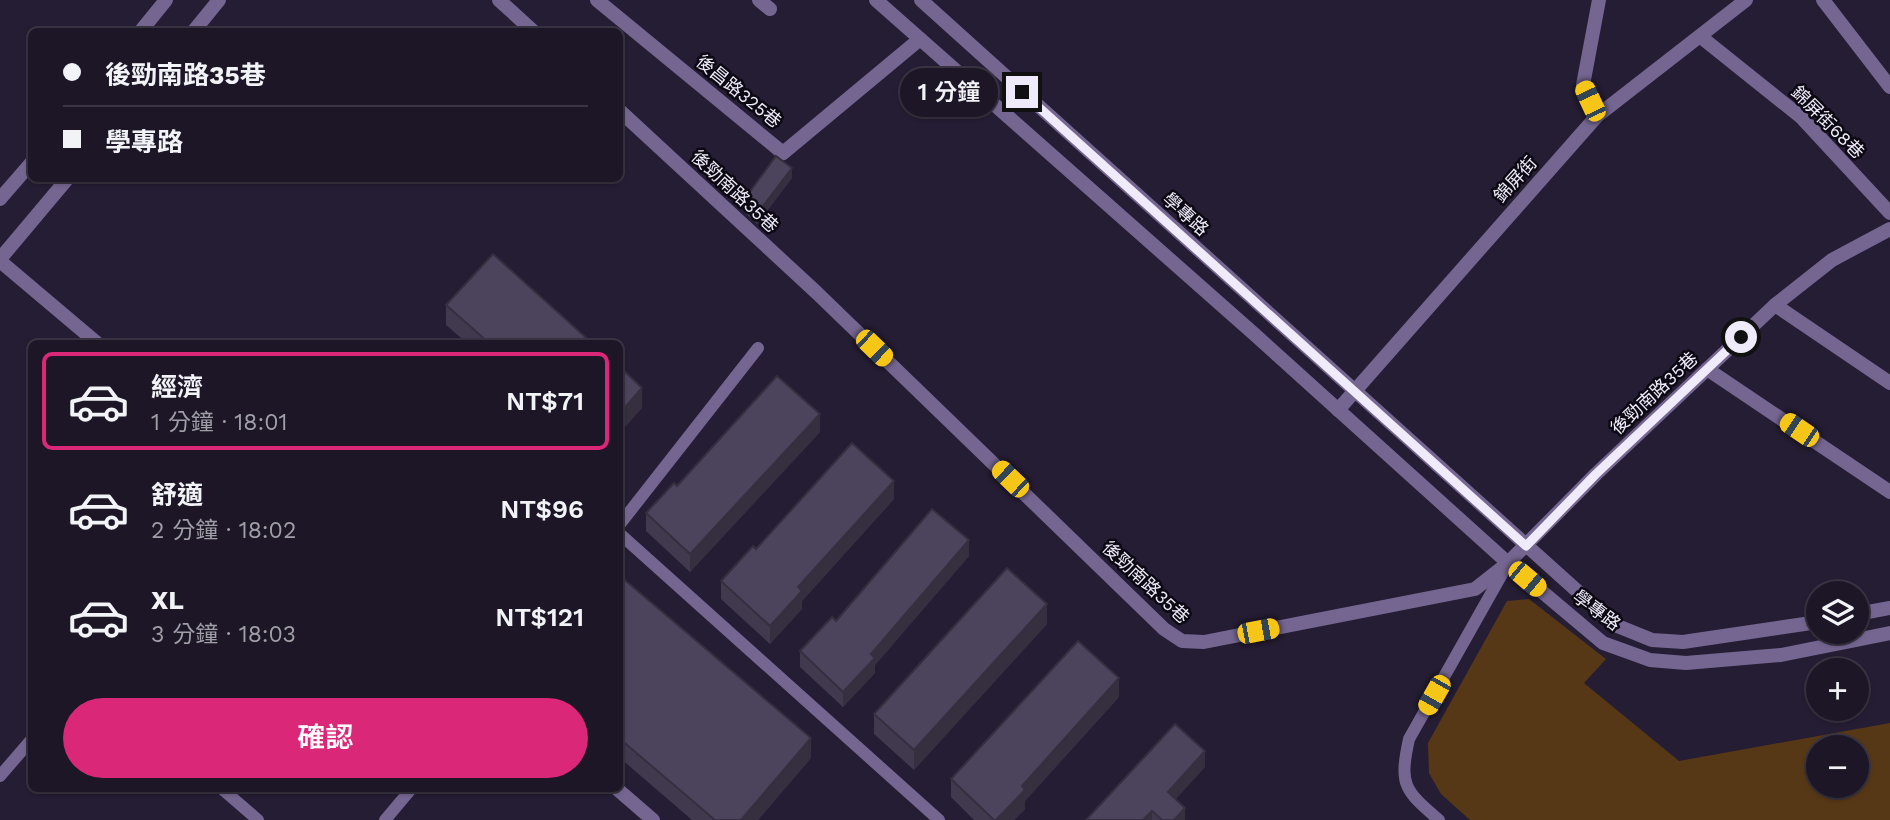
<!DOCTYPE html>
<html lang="zh-TW">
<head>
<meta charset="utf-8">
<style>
	:root { --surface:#1c1626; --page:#251f2e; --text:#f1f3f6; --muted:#a09fa7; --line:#3a3543; --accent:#db2777 }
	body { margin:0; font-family:"Work Sans","Noto Sans TC",sans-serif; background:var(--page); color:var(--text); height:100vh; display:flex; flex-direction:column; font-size:26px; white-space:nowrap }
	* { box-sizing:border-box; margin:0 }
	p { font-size:23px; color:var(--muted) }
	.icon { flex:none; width:38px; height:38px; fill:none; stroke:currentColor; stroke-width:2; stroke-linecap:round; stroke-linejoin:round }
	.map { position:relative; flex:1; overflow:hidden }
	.panel { position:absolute; left:28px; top:340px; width:595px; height:452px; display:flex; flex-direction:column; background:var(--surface); border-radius:10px; box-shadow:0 2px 5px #0004,0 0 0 2px var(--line) }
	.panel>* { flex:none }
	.hud { position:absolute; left:28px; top:28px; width:595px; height:154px; border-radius:10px; box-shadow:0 2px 5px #0004,0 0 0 2px var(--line); display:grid; align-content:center; height:154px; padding:0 35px; background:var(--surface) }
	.fabs { position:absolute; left:1806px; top:581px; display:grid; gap:14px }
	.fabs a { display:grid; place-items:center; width:63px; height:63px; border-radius:50%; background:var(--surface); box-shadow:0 2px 5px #0004,0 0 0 2px var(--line); font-size:35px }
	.end { position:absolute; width:32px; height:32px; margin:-16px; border:9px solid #efebfa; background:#111; box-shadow:0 0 0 4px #111 }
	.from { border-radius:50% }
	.bubble { position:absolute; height:49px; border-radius:24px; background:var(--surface); box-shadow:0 2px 5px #0004,0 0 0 2px var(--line); font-size:23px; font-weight:600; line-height:49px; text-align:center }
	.car { position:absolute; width:21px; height:42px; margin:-21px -10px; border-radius:9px; box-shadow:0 0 5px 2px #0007; background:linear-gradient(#f5c518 24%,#345 0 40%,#f5c518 0 76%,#345 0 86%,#f5c518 0) }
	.hud b { display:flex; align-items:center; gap:24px; height:66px; font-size:26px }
	.hud b+b { border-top:2px solid var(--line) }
	.hud i { width:18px; height:18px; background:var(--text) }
	ul { padding:12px 0 0; list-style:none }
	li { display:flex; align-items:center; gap:21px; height:98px; margin:0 14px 10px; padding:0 21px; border:4px solid transparent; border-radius:10px }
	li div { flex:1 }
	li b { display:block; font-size:26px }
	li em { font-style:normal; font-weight:600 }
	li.active { border-color:var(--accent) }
	li>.icon { width:63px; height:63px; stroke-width:1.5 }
	.action { display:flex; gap:14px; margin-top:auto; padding:14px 35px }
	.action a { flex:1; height:80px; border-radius:42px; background:var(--accent); color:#fff; font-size:28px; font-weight:600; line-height:80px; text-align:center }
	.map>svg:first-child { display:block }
	.green { fill:#573816; fill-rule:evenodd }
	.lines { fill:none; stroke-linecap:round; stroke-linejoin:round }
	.service { stroke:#756691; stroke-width:12 }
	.minor { stroke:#756691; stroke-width:14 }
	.tertiary { stroke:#756691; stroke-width:14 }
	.wall { fill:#413a4f }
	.shaded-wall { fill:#352f40 }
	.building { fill:#4c435c; stroke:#352f40; stroke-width:2 }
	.route { stroke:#efebfa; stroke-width:9 }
	.labels { text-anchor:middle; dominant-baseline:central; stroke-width:5; stroke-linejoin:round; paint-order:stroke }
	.street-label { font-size:18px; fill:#efebfa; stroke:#0d0913 }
</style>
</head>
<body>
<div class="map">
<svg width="1890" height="820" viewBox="0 0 1890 820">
	<rect width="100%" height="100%" fill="#251d33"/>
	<!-- green -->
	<path class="green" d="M1529 599 1606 659 1584 683 1679 761 1890 723V820H1470L1441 794 1429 773 1428 743 1507 601ZM1818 747H1857V786H1818Z"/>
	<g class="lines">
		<!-- service -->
		<g class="service">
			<polyline points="620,524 758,348"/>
			<polyline points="620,534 939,820"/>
			<polyline points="0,776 32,739"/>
			<polyline points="221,788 258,820"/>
			<polyline points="385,820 412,788"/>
			<path d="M1439 820C1404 790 1399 785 1409 739L1506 567"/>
		</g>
		<!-- minor -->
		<g class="minor">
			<polyline points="499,0 534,32"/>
			<polyline points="597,0 783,153 920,39"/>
			<polyline points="759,0 770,9"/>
			<polyline points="1823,0 1890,87"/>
			<polyline points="1701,37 1801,117 1890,213"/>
			<polyline points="620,111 816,292 1164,629 1182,641 1204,642 1475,589 1508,563 1596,474 1775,305 1832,260 1890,229"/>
			<polyline points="1597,116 1583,85 1599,0"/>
			<polyline points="0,261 97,343"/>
			<polyline points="1775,305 1890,383"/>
			<polyline points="1707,369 1890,492"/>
			<polyline points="1338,410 1597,116 1746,0"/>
			<polyline points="616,788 653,820"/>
		</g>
		<!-- tertiary -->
		<g class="tertiary">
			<polyline points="876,0 1253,333 1508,563 1603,643 1650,660 1686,663 1781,655 1890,633"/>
			<polyline points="921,0 1615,625 1652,640 1683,642 1818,622"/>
			<polyline points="140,32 166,0"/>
			<polyline points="193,32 219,0"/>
			<polyline points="0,199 32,162"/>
			<polyline points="0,259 68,178"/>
			<polyline points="1857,614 1890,608"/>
		</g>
	</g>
	<!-- wall -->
	<g class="wall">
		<polygon points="792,178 757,224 743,211 743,201"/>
		<polygon points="446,305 592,343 467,343 446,325"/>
		<polygon points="820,432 690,572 646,531 646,513 677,486"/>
		<polygon points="894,499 802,601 802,609 770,644 721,599 721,581 756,549"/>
		<polygon points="969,556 875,665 875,673 843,707 800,667 800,651 836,621"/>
		<polygon points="620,576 811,758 758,820 692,820 620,758"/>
		<polygon points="1047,624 914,770 874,734 874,714"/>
		<polygon points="1119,697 1025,801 1025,809 1014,820 974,820 951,797 951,779"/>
		<polygon points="1205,767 1175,799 1185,820 1086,820"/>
	</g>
	<!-- shaded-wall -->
	<g class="shaded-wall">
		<polygon points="792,168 792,178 757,224 757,214"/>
		<polygon points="642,388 642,408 620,433 620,413"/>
		<polygon points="820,414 820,432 690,572 690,554"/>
		<polygon points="894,481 894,499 802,601 802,609 770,644 770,626 798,587"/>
		<polygon points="969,540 969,556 875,665 875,673 843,707 843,692 871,654"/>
		<polygon points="1047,604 1047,624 914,770 914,750"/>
		<polygon points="1119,678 1119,697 1025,801 1025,809 1014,820 996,820 1022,786"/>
		<polygon points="811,738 811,758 758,820 741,820"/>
		<polygon points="1205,751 1205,767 1168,808 1168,792"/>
		<polygon points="1185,808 1185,820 1174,820"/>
		<polygon points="1152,811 1152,820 1143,820"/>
	</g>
	<!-- building -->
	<g class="building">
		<polygon points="776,156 792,168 757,214 743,201"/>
		<polygon points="493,254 592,343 489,343 446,305"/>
		<polygon points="620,367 642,388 620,413"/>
		<polygon points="777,376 820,414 690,554 646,513 674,483 677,486"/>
		<polygon points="852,443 894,481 798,587 802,591 770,626 721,581 753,546 756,549"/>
		<polygon points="932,509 969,540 871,654 875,658 843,692 800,651 832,617 836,621"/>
		<polygon points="1007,568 1047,604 914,750 874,714"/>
		<polygon points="620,576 811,738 741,820 715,820 620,739"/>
		<polygon points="1078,641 1119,678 1022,786 1025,790 996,820 994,820 951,779"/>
		<polygon points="1175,724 1205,751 1168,792 1185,808 1174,820 1162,820 1152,811 1143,820 1086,820"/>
	</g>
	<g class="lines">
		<!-- route -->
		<polyline class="route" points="1022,92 1526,546 1596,474 1741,337"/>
	</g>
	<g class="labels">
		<!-- street labels -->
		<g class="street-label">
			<text transform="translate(739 91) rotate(39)">後昌路325巷</text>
			<text transform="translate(1828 122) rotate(45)">錦屏街68巷</text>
			<text transform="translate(1515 179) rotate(-48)">錦屏街</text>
			<text transform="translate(735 191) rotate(43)">後勁南路35巷</text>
			<text transform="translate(1186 214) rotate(42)">學專路</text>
			<text transform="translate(1654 393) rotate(-43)">後勁南路35巷</text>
			<text transform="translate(1146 582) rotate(43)">後勁南路35巷</text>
			<text transform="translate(1597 610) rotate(37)">學專路</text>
		</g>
	</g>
</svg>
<div class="fabs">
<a><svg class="icon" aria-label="layers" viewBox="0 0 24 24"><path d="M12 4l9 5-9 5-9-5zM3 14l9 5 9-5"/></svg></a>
<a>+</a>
<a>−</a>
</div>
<i class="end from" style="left:1741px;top:337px"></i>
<i class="end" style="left:1022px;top:92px"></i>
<div class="bubble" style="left:900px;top:68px;width:98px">1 分鐘</div>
<i class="car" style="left:1590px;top:101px;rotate:335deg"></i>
<i class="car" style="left:874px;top:348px;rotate:134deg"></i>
<i class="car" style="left:1799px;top:430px;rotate:304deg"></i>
<i class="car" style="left:1010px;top:479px;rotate:314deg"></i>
<i class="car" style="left:1527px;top:579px;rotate:130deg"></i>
<i class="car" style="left:1258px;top:631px;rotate:79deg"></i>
<i class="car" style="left:1434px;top:695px;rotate:210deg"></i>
<div class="hud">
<b><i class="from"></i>後勁南路35巷</b>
<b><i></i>學專路</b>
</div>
<section class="panel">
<ul>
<li class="active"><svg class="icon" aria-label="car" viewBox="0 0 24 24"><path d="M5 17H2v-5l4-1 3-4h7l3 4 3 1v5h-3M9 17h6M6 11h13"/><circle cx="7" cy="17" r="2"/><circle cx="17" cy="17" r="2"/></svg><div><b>經濟</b><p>1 分鐘 · 18:01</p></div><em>NT$71</em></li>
<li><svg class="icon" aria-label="car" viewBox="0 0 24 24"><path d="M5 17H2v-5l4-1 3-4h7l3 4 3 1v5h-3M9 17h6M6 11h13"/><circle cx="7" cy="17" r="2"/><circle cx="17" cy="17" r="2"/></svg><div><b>舒適</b><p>2 分鐘 · 18:02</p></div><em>NT$96</em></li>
<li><svg class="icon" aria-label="car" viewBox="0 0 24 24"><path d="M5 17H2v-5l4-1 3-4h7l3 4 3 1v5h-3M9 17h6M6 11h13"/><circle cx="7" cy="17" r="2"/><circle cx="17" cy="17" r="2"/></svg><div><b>XL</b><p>3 分鐘 · 18:03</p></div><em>NT$121</em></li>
</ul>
<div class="action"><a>確認</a></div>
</section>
</div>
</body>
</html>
